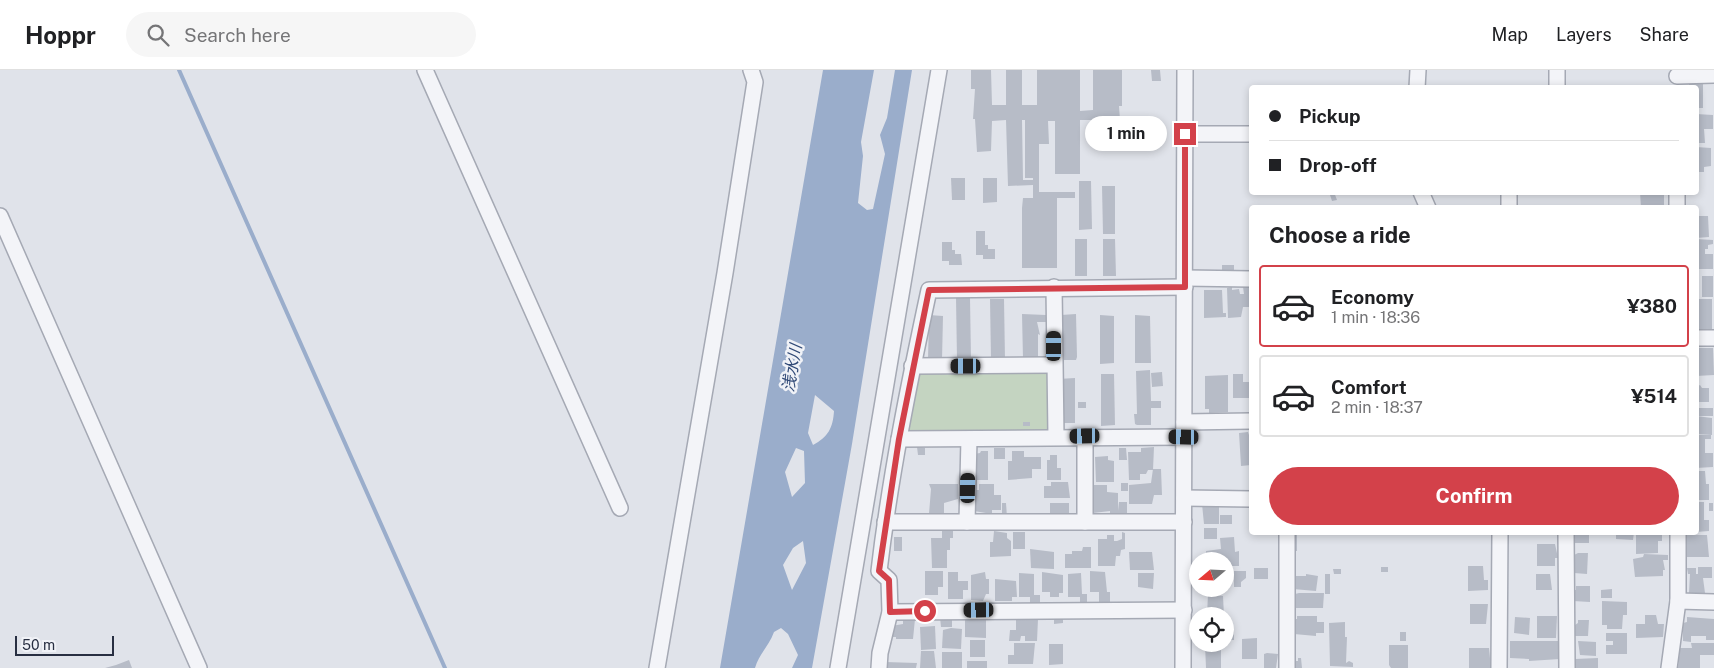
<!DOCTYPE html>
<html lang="en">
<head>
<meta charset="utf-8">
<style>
	:root { --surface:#fff; --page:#f6f6f6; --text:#202124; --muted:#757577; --line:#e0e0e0; --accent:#d3414a }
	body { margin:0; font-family:"Public Sans","Noto Sans JP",sans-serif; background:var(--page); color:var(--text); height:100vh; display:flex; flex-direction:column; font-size:19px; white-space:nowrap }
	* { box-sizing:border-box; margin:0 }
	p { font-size:16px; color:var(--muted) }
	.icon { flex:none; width:28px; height:28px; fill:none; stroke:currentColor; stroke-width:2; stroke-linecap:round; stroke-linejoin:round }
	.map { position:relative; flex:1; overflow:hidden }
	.sheet { position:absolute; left:1249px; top:135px; width:450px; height:330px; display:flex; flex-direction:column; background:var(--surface); border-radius:5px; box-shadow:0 2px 8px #0003 }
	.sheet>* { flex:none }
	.hud { position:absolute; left:1249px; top:15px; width:450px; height:110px; border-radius:5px; box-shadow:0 2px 8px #0003; display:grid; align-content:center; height:110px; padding:0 20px; background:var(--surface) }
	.needle { width:32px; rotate:251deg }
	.tools { position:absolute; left:1189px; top:482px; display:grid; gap:10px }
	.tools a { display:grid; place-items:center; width:45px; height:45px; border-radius:50%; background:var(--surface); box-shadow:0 2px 8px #0003; font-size:25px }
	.scale { position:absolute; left:15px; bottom:12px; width:99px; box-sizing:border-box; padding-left:5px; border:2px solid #282f42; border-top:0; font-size:14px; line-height:18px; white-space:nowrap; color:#282f42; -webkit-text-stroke:4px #f0f2f7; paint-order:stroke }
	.end { position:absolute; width:22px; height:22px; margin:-11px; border:6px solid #d3414a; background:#fff; box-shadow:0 0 0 2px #fff }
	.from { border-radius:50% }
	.bubble { position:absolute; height:35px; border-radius:18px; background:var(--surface); box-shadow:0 2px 8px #0003; font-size:16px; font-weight:700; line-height:35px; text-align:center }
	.car { position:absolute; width:15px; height:30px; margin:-15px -8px; border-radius:6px; box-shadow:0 0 4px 1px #0007; background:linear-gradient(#222 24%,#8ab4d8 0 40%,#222 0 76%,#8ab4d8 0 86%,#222 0) }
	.hud b { display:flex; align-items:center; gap:18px; height:48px; font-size:19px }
	.hud b+b { border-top:1px solid var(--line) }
	.hud i { width:12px; height:12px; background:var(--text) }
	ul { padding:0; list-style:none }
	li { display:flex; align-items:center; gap:15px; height:82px; margin:0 10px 8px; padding:0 10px; border:2px solid var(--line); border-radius:5px }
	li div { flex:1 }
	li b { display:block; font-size:19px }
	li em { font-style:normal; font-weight:700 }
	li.selected { border-color:var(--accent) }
	li>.icon { width:45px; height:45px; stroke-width:1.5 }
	h2 { padding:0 20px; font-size:22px; line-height:60px }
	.action { display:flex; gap:10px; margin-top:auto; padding:10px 20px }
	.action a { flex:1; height:58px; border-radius:30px; background:var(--accent); color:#fff; font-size:20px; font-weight:700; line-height:58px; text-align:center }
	header { display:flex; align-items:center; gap:30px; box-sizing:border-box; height:70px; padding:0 25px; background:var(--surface); border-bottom:1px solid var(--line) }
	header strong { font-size:24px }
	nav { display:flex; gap:28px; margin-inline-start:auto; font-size:18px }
	.search { width:350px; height:45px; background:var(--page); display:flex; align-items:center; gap:12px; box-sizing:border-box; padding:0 18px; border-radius:28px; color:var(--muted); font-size:19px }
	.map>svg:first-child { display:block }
	.green { fill:#c4d4c1 }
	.water { fill:#9aadcb; fill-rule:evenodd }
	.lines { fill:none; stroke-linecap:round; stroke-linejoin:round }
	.stream { stroke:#9aadcb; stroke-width:4 }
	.building { fill:#b7bcc7; fill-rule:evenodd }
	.minor-casing { stroke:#a5a9b4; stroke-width:18 }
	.minor { stroke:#f3f4f8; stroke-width:15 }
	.route { stroke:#d3414a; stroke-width:6 }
	.labels { text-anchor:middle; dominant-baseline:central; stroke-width:5; stroke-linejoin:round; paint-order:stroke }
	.water-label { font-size:16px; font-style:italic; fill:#314a77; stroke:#f0f2f7 }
</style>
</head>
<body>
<header>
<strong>Hoppr</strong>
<div class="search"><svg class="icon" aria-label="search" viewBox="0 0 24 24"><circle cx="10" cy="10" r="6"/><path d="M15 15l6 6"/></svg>Search here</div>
<nav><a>Map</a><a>Layers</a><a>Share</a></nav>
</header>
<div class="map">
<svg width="1714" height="598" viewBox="0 0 1714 598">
	<rect width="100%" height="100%" fill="#e0e3ea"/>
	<!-- green -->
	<polygon class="green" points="1051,299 1052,364 915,365 908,359 918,300"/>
	<!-- water -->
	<path class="water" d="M823 0H874L861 72 863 86 858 133 867 140 873 139 885 84 880 65 887 48 895 0H912L852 374 812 598H792L798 585 788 564 781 558 774 562C769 576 759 584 755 598H720ZM815 325 834 341C833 358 828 367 813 375L808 363ZM796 378 804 381 805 413 792 427 785 402ZM803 471 806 493 792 520 783 495 793 478Z"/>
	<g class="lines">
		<!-- stream -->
		<polyline class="stream" points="179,0 445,598"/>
	</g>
	<!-- building -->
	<g class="building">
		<path d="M971 0H991L992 35H1006V0H1022V35H1037V0H1080V41L1093 40V0H1122V36H1119L1120 50H1080V104H1055V51H1048L1049 74H1039V122H1075V128H1057V198H1022V138L1023 128H1033V115L1008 116 1006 50 992 51 991 81 977 82 975 49H973L975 19H971ZM1022 50H1025V108H1033V110H1023Z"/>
		<polygon points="1151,0 1160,0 1161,11 1152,11"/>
		<polygon points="1689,14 1703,14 1703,38 1696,38 1696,18 1689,18"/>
		<polygon points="1696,44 1713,45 1713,59 1704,59 1705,73 1696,73"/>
		<polygon points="1696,77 1711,78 1711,96 1704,97 1704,102 1696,102"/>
		<polygon points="951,108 965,108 965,130 952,130"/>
		<polygon points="983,108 997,108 997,132 983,133"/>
		<polygon points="1079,111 1091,111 1092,159 1079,160"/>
		<polygon points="1102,116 1115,116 1115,164 1103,164"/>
		<polygon points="1329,122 1334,122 1337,130 1332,131"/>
		<polygon points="1640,122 1664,122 1664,138 1641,138"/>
		<polygon points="1696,146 1708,146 1709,167 1696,168"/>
		<polygon points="976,161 985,161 985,175 988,175 988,179 995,179 995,189 983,189 983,185 976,185"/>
		<rect x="1075" y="169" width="12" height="37"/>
		<polygon points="1103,169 1115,169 1116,206 1103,206"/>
		<polygon points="1696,169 1713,170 1713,174 1708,175 1708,179 1705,179 1705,184 1713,184 1713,199 1696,199"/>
		<polygon points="942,172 952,172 952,180 955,180 955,184 961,184 962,195 949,195 949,191 942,191"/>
		<rect x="1222" y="195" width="12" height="5"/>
		<rect x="1702" y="206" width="11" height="21"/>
		<polygon points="1232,217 1232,220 1239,219 1240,224 1244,224 1243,217 1249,217 1249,237 1243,237 1241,247 1228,248 1227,218"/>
		<polygon points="1204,220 1222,220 1223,243 1226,243 1226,247 1204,248"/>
		<polygon points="956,228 970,228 971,290 957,290"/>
		<polygon points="990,229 1004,229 1005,290 991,290"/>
		<rect x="1696" y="229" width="16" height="31"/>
		<polygon points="1022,244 1046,245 1046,252 1037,252 1040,265 1038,264 1038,289 1023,289"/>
		<polygon points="1076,244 1077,287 1076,290 1061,290 1061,245"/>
		<polygon points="929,245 943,246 942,290 928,290"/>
		<polygon points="1100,245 1114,246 1114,293 1100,294"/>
		<polygon points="1135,245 1150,246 1151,293 1135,293"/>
		<polygon points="1699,278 1713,278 1714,305 1696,306 1696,281"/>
		<polygon points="1150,300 1151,331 1161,331 1161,338 1151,338 1151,355 1137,355 1135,354 1134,344 1137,344 1136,301"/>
		<polygon points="1162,302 1163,316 1152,317 1151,303"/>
		<polygon points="1101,304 1114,304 1115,355 1101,356"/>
		<polygon points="1233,304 1243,304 1243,312 1249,312 1249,328 1233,328"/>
		<polygon points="1228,305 1228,342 1209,343 1209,339 1205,339 1205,306"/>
		<polygon points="1075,308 1075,353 1062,353 1058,309"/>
		<polygon points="1700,315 1702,318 1709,318 1709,332 1697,332 1696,317"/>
		<rect x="1078" y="332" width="8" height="6"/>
		<rect x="1696" y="338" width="17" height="8"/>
		<polygon points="1696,346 1712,348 1712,365 1696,364"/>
		<rect x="1023" y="352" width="7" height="4"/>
		<polygon points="1248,362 1249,365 1251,365 1251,395 1241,396 1239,363"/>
		<polygon points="1696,365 1711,365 1711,369 1705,369 1705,383 1713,383 1713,397 1696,398"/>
		<polygon points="917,377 925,378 925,385 918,385"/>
		<polygon points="1154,377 1153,400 1148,400 1146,404 1140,404 1140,410 1129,410 1128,382 1141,382 1141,378"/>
		<rect x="994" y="378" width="11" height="11"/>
		<polygon points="1119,378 1126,378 1127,390 1119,390"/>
		<polygon points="981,381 988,381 988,410 976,410 974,404 974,384 980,383"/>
		<polygon points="1012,381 1024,381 1024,387 1041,387 1041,399 1032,399 1032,408 1008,410 1008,391 1012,391"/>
		<polygon points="1050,385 1057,385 1057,398 1061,398 1061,410 1047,410 1047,390 1050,390"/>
		<polygon points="1108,386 1108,390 1114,391 1114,412 1096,412 1095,387"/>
		<polygon points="1153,399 1161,399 1162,425 1154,425 1152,434 1129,434 1129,415 1151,413"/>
		<polygon points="1696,401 1705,401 1706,414 1709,414 1709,430 1696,430"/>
		<polygon points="1051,412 1068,412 1070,428 1044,428 1044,416 1051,416"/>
		<rect x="1121" y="413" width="7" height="8"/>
		<polygon points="929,414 958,414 958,429 944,433 944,444 929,444 931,419"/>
		<polygon points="979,414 994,414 994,425 1001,425 1001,440 992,440 992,444 974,441 974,420 979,420"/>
		<polygon points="1093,415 1107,415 1107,422 1118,423 1118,441 1119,432 1127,432 1127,447 1110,448 1110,441 1093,443"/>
		<polygon points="1696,432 1704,432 1704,450 1709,450 1709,461 1696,462"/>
		<polygon points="1002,433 1006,433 1007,447 1002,447"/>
		<polygon points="1050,433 1069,433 1069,446 1050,443"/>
		<rect x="1709" y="433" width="4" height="8"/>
		<polygon points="1202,434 1215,435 1215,437 1219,437 1219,454 1204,454"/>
		<rect x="1220" y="445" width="12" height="9"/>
		<rect x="1204" y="458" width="13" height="11"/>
		<polygon points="942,461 953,461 953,468 950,468 950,480 947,480 947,498 932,498 931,468 942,468"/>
		<polygon points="994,461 1007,463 1007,468 1011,471 1011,486 990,487 990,472 993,472"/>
		<rect x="1013" y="462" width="12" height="17"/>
		<polygon points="1122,462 1125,463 1125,479 1121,480 1120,486 1116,486 1115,496 1098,496 1098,469 1107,469 1107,465 1114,465 1114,471 1117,471 1122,469"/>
		<polygon points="1539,462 1560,462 1560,464 1539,465"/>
		<polygon points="1573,462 1589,462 1589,473 1572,473"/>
		<polygon points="1616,462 1634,462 1633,470 1616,469"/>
		<polygon points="1636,462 1662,462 1662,471 1658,471 1658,483 1636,484"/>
		<rect x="1291" y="464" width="6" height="17"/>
		<polygon points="1687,465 1707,465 1709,487 1687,487"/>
		<rect x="894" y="467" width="8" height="14"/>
		<polygon points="1234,467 1235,482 1239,481 1239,496 1225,496 1225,491 1206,491 1206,481 1221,479 1220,468"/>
		<polygon points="1537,474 1555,474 1558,488 1555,488 1555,496 1537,496"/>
		<polygon points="1083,477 1091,477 1091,498 1065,498 1065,484 1072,484 1072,481 1082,481"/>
		<polygon points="1030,479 1054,482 1054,499 1031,498"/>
		<polygon points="1129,482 1152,482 1154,500 1130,500"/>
		<polygon points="1578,483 1588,483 1587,504 1574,503 1574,485"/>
		<polygon points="1644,484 1668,485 1668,490 1663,490 1665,500 1663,500 1663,506 1635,507 1633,489 1643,487"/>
		<polygon points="1468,496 1483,496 1484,510 1488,510 1488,520 1468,521"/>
		<rect x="1381" y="497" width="7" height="5"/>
		<polygon points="1698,497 1712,497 1712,508 1703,508 1705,523 1689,523 1690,504 1688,504 1687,498 1696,498 1696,504 1698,504"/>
		<rect x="1254" y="498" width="14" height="11"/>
		<polygon points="1333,499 1341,499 1341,504 1334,504"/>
		<polygon points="925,501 943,501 943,517 938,517 938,525 925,525"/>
		<polygon points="1090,501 1105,502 1107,522 1110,522 1110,534 1099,534 1099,522 1090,522"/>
		<rect x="1225" y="501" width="4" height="18"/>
		<polygon points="1234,501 1246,501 1246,508 1241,512 1241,517 1234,517"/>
		<polygon points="948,502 958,502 958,511 968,511 968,520 963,520 963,529 948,529"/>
		<polygon points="985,502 986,509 989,509 989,524 986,524 983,531 971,530 971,505"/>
		<polygon points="1042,502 1063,505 1063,523 1059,523 1059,527 1050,527 1050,522 1042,522"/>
		<polygon points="1019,503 1034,504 1034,525 1040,525 1040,534 1030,534 1030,527 1019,527"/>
		<polygon points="1081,503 1082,524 1087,524 1087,533 1080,534 1080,527 1068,527 1068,504"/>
		<polygon points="1138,503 1154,503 1153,519 1138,517"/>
		<polygon points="1306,504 1318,506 1316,521 1293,519 1296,506 1306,506"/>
		<rect x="1325" y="504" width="5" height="20"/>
		<polygon points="1536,504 1550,504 1552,520 1536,520"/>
		<polygon points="995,509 1016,511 1017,527 1012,527 1012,531 995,531"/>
		<polygon points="1576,516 1590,516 1590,532 1573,531 1573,520 1576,520"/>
		<polygon points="1612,519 1612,528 1601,528 1601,520"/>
		<polygon points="1299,523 1324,523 1323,538 1291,538 1291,525"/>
		<polygon points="1208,524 1223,526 1224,546 1207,546"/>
		<polygon points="1602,531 1627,532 1627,545 1623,545 1622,559 1607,559 1607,555 1602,555"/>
		<polygon points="1470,534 1488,534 1486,554 1470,554"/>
		<polygon points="1645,545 1656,545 1658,554 1664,554 1663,567 1636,568 1636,554 1645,554"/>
		<polygon points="1297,546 1317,546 1317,552 1324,552 1324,563 1316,563 1316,566 1294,564 1294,549 1297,549"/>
		<polygon points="1537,546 1557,546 1556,568 1537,568"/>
		<polygon points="903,547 915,549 913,569 896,569 896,567 891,567 891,556 903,554"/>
		<polygon points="940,547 952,547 952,557 941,557"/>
		<polygon points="1515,547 1530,548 1529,565 1514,563"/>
		<polygon points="1687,547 1714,549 1714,570 1706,570 1706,566 1691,566 1691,572 1683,571 1683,553 1687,552"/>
		<polygon points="1016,548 1038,549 1037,571 1025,571 1025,566 1021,566 1020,571 1009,571 1010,560 1016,560"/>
		<polygon points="965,549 986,549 986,568 965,567"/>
		<polygon points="1054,549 1063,549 1063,553 1054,554"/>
		<polygon points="1578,550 1589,550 1588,566 1574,566 1575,555 1578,553"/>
		<polygon points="1345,552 1345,567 1347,567 1346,593 1349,591 1353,593 1353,597 1330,596 1329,553"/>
		<polygon points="935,556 936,579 921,580 920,557"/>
		<polygon points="951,558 962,559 961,579 942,578 943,560"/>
		<rect x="1225" y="560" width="9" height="10"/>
		<rect x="1400" y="562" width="6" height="9"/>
		<polygon points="1606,563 1627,563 1627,584 1606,584 1606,575 1613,575 1613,571 1606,571"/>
		<polygon points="1257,568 1257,589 1242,589 1242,569"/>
		<rect x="970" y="570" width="15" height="17"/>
		<polygon points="1510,571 1560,571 1560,589 1529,591 1529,589 1510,588"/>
		<polygon points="1578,571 1596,572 1596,586 1580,585"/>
		<polygon points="1014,573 1035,573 1033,594 1008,594 1008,585 1014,585"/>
		<polygon points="1691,573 1714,573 1714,585 1700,585 1700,598 1678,598 1680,578 1692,578"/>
		<polygon points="1049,574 1063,574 1063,594 1049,595"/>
		<polygon points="1205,574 1221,574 1221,598 1206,598"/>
		<polygon points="1389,575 1408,575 1408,598 1391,598 1389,595"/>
		<polygon points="1469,578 1489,578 1491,598 1469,598"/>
		<polygon points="921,581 934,581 936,598 920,598"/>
		<rect x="942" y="582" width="20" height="16"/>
		<polygon points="1267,583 1278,584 1276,598 1264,598 1264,584"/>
		<polygon points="1298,588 1301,588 1302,598 1292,598 1292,591 1298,591"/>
		<polygon points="1598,588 1598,598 1575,598 1575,589"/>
		<polygon points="129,590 132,598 105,598 116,595"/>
		<rect x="967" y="591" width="20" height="7"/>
		<polygon points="885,592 917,593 916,598 885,598"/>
	</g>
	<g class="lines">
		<!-- minor casing -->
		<g class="minor-casing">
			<g id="minor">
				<polyline points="425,0 620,438"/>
				<polyline points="1677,6 1714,5"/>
				<polyline points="1417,18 1418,0"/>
				<polyline points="1557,18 1557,0"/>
				<polyline points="1185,64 1251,64"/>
				<polyline points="1421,122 1428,138"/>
				<polyline points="1509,122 1509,138"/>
				<polyline points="1677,138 1677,122"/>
				<polyline points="0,146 199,598"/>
				<polyline points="1185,208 1251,209"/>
				<polyline points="1054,217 1056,367"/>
				<polyline points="1696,268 1714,268"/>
				<polyline points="912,296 1054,295"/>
				<polyline points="1184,352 1251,351"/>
				<polyline points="1085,367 1085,452"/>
				<polyline points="899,369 1184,367"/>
				<polyline points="1184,428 1251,429"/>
				<polyline points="885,452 1184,452"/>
				<polyline points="967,452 969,369"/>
				<polyline points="1287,462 1287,598"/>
				<polyline points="1566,462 1567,598"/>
				<polyline points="1678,531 1714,532"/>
				<polyline points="890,542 1184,540"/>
				<polyline points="657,598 725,203 755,12 751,0"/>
				<polyline points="838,598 939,0"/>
				<path d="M879 598 880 583 890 542 889 510 879 501C890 407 909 313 929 220L1185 217"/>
				<polyline points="1183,598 1185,0"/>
				<polyline points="1499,598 1500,462"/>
				<polyline points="1669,598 1678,531 1678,462"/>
			</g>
		</g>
		<!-- minor -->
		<use href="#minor" class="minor"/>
	</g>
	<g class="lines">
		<!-- route -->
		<polyline class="route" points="925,541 890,542 889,510 879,501 899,369 929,220 1185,217 1185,64"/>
	</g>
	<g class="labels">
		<!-- water labels -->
		<g class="water-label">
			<text transform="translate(792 298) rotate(-80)">浅水川</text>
		</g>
	</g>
</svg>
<div class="tools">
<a><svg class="needle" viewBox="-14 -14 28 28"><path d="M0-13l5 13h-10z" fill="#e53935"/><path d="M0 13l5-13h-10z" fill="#757577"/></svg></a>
<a><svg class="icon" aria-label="locate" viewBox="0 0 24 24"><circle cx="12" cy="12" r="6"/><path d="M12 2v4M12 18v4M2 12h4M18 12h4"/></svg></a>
</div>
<div class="scale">50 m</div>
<i class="end from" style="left:925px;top:541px"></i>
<i class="end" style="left:1185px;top:64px"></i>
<div class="bubble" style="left:1085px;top:46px;width:82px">1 min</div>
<i class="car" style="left:1054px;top:276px;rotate:0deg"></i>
<i class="car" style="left:966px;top:296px;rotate:270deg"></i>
<i class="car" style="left:1085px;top:366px;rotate:269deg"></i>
<i class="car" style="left:1184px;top:367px;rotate:271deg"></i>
<i class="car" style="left:968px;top:418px;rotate:1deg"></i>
<i class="car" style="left:979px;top:540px;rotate:269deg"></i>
<div class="hud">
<b><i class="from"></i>Pickup</b>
<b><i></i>Drop-off</b>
</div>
<section class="sheet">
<h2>Choose a ride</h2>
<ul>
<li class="selected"><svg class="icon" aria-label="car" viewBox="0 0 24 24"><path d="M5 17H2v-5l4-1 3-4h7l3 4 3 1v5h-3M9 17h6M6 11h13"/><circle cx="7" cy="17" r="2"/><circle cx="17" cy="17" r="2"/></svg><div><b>Economy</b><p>1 min · 18:36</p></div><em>¥380</em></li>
<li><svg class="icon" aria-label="car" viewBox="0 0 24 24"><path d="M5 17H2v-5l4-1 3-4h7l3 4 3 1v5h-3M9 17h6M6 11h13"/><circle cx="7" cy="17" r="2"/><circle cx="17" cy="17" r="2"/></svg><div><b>Comfort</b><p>2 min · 18:37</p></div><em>¥514</em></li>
</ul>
<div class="action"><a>Confirm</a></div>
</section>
</div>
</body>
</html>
